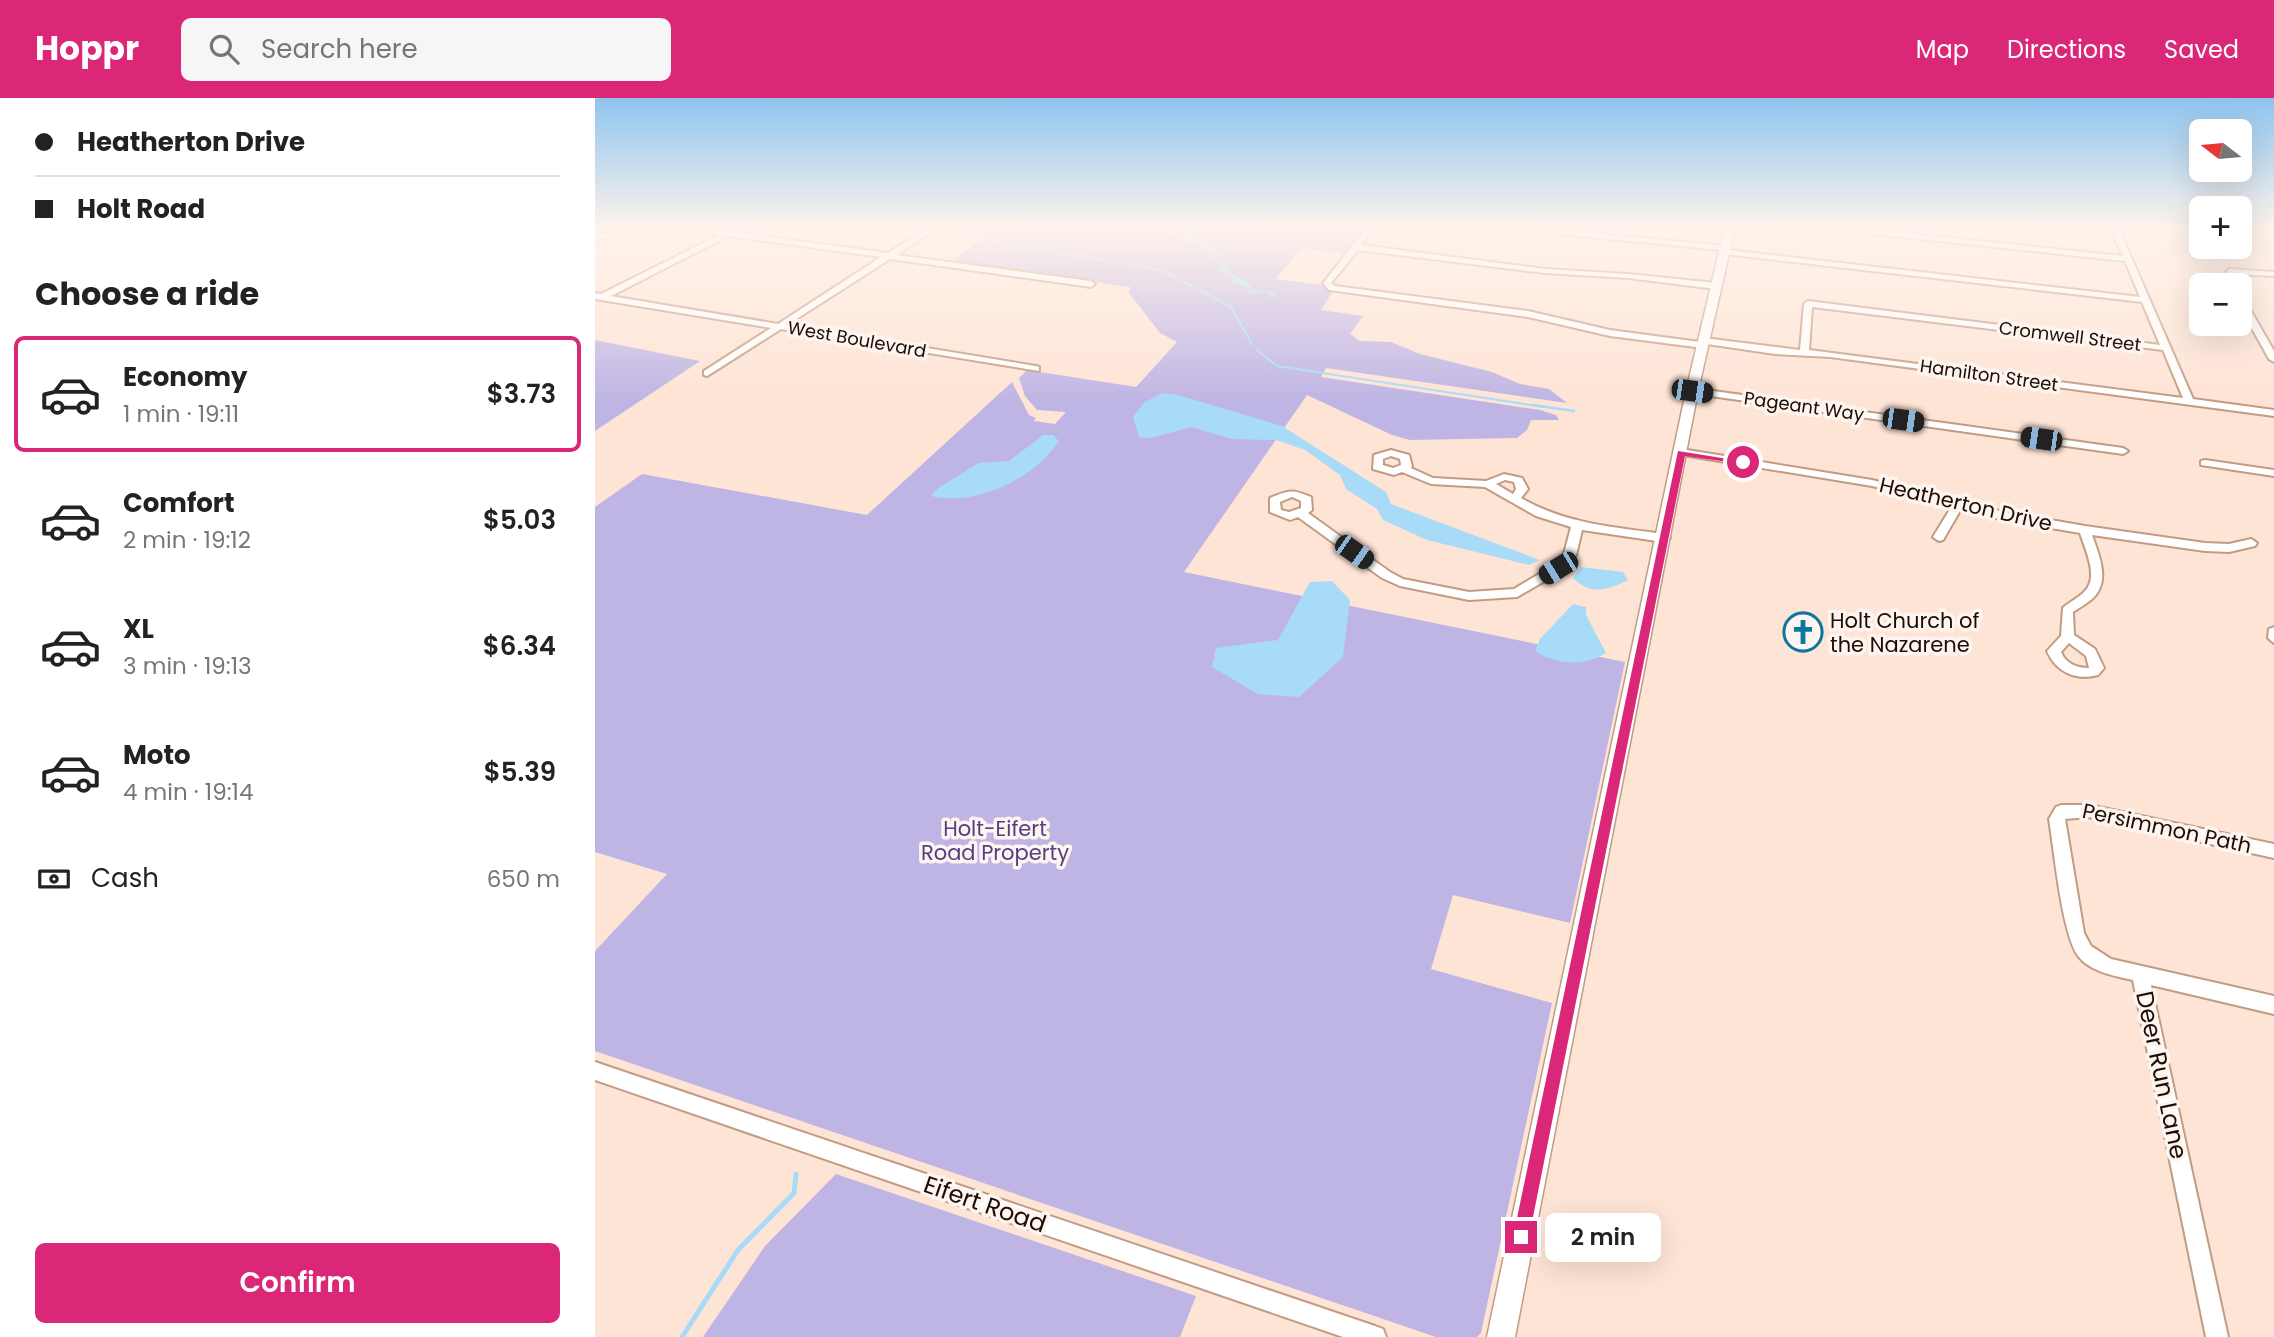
<!DOCTYPE html>
<html lang="en">
<head>
<meta charset="utf-8">
<style>
	:root { --surface:#fff; --page:#f6f6f6; --text:#222; --muted:#767676; --line:#e0e0e0; --accent:#db2777 }
	body { margin:0; font-family:Poppins,sans-serif; background:var(--page); color:var(--text); height:100vh; display:flex; flex-direction:column; font-size:26px; white-space:nowrap }
	* { box-sizing:border-box; margin:0 }
	p { font-size:23px; color:var(--muted) }
	.icon { flex:none; width:38px; height:38px; fill:none; stroke:currentColor; stroke-width:2; stroke-linecap:round; stroke-linejoin:round }
	.map { position:relative; flex:1; overflow:hidden }
	.sheet { display:flex; flex-direction:column; background:var(--surface); width:595px }
	.sheet>* { flex:none }
	.hud { display:grid; align-content:center; height:154px; padding:0 35px; background:var(--surface) }
	.needle { width:46px; rotate:286deg }
	.buttons { position:absolute; left:1594px; top:21px; display:grid; gap:14px }
	.buttons a { display:grid; place-items:center; width:63px; height:63px; border-radius:10px; background:var(--surface); box-shadow:0 7px 28px #0002; font-size:35px }
	.end { position:absolute; width:32px; height:32px; margin:-16px; border:9px solid #db2777; background:#fff; box-shadow:0 0 0 4px #fff }
	.from { border-radius:50% }
	.bubble { position:absolute; height:49px; border-radius:10px; background:var(--surface); box-shadow:0 7px 28px #0002; font-size:23px; font-weight:600; line-height:49px; text-align:center }
	.car { position:absolute; width:21px; height:42px; margin:-21px -10px; border-radius:9px; box-shadow:0 0 5px 2px #0007; background:linear-gradient(#222 24%,#8ab4d8 0 40%,#222 0 76%,#8ab4d8 0 86%,#222 0) }
	.hud b { display:flex; align-items:center; gap:24px; height:66px; font-size:26px }
	.hud b+b { border-top:2px solid var(--line) }
	.hud i { width:18px; height:18px; background:var(--text) }
	ul { padding:0; list-style:none }
	li { display:flex; align-items:center; gap:21px; height:116px; margin:0 14px 10px; padding:0 21px; border:4px solid transparent; border-radius:10px }
	li div { flex:1 }
	li b { display:block; font-size:26px }
	li em { font-style:normal; font-weight:600 }
	li.on { border-color:var(--accent) }
	li>.icon { width:63px; height:63px; stroke-width:1.5 }
	h2 { padding:0 35px; font-size:32px; line-height:84px }
	.pay { display:flex; align-items:center; gap:18px; height:77px; padding:0 35px; font-size:26px }
	.pay p { margin-inline-start:auto }
	.primary-button { display:flex; gap:14px; margin-top:auto; padding:14px 35px }
	.primary-button a { flex:1; height:80px; border-radius:10px; background:var(--accent); color:#fff; font-size:28px; font-weight:600; line-height:80px; text-align:center }
	header { display:flex; align-items:center; gap:42px; box-sizing:border-box; height:98px; padding:0 35px; background:var(--accent); color:#fff }
	header strong { font-size:33px }
	nav { display:flex; gap:38px; margin-inline-start:auto; font-size:24px }
	.search { width:490px; height:63px; background:var(--page); display:flex; align-items:center; gap:18px; box-sizing:border-box; padding:0 24px; border-radius:10px; color:var(--muted); font-size:26px }
	main { display:flex; flex:1; min-height:0 }
	.map>svg:first-child { display:block }
	.green { fill:#bfb5e4 }
	.water { fill:#a8dbf8 }
	.lines { fill:none; stroke-linecap:round; stroke-linejoin:round }
	.stream-far2 { stroke:#a8dbf8; stroke-width:2 }
	.stream-far1 { stroke:#a8dbf8; stroke-width:2.5 }
	.stream { stroke:#a8dbf8; stroke-width:5 }
	.minor-casing { stroke:#c19b82; stroke-width:4 }
	.major-casing { stroke:#c19b82; stroke-width:3 }
	.minor { fill:#fff; fill-rule:evenodd }
	.major { fill:#fff; fill-rule:evenodd }
	.route { fill:#db2777 }
	.labels { text-anchor:middle; dominant-baseline:central; stroke-width:7; stroke-linejoin:round; paint-order:stroke }
	.far-street-label { font-size:18px; fill:#1b0e05; stroke:#fef5f0 }
	.street-label { font-size:21px; fill:#1b0e05; stroke:#fef5f0 }
	.poi-label { font-size:21px; fill:#1b0e05; stroke:#fef5f0; text-anchor:start }
	.park-label { font-size:21px; fill:#533f85; stroke:#fef5f0 }
	.near-street-label { font-size:24px; fill:#1b0e05; stroke:#fef5f0 }
</style>
</head>
<body>
<header>
<strong>Hoppr</strong>
<div class="search"><svg class="icon" aria-label="search" viewBox="0 0 24 24"><circle cx="10" cy="10" r="6"/><path d="M15 15l6 6"/></svg>Search here</div>
<nav><a>Map</a><a>Directions</a><a>Saved</a></nav>
</header>
<main>
<section class="sheet">
<div class="hud">
<b><i class="from"></i>Heatherton Drive</b>
<b><i></i>Holt Road</b>
</div>
<h2>Choose a ride</h2>
<ul>
<li class="on"><svg class="icon" aria-label="car" viewBox="0 0 24 24"><path d="M5 17H2v-5l4-1 3-4h7l3 4 3 1v5h-3M9 17h6M6 11h13"/><circle cx="7" cy="17" r="2"/><circle cx="17" cy="17" r="2"/></svg><div><b>Economy</b><p>1 min · 19:11</p></div><em>$3.73</em></li>
<li><svg class="icon" aria-label="car" viewBox="0 0 24 24"><path d="M5 17H2v-5l4-1 3-4h7l3 4 3 1v5h-3M9 17h6M6 11h13"/><circle cx="7" cy="17" r="2"/><circle cx="17" cy="17" r="2"/></svg><div><b>Comfort</b><p>2 min · 19:12</p></div><em>$5.03</em></li>
<li><svg class="icon" aria-label="car" viewBox="0 0 24 24"><path d="M5 17H2v-5l4-1 3-4h7l3 4 3 1v5h-3M9 17h6M6 11h13"/><circle cx="7" cy="17" r="2"/><circle cx="17" cy="17" r="2"/></svg><div><b>XL</b><p>3 min · 19:13</p></div><em>$6.34</em></li>
<li><svg class="icon" aria-label="car" viewBox="0 0 24 24"><path d="M5 17H2v-5l4-1 3-4h7l3 4 3 1v5h-3M9 17h6M6 11h13"/><circle cx="7" cy="17" r="2"/><circle cx="17" cy="17" r="2"/></svg><div><b>Moto</b><p>4 min · 19:14</p></div><em>$5.39</em></li>
</ul>
<div class="pay"><svg class="icon" aria-label="cash" viewBox="0 0 24 24"><path d="M3 7h18v10H3z"/><circle cx="12" cy="12" r="2"/></svg>Cash<p>650 m</p></div>
<div class="primary-button"><a>Confirm</a></div>
</section>
<div class="map">
<svg width="1679" height="1239" viewBox="0 0 1679 1239">
	<rect width="100%" height="100%" fill="#fee4d5"/>
	<!-- green -->
	<g class="green">
		<polygon points="339,129 405,133 410,129 630,129 628,131 641,133 645,129 730,129 769,133 751,156 707,150 680,181 726,187 738,193 726,212 768,218 755,236 765,243 796,244 825,256 897,274 925,286 954,291 972,305 731,270 726,279 945,312 961,317 964,322 936,322 932,332 922,340 815,342 797,337 712,297 589,474 1030,564 975,825 858,797 836,871 957,905 886,1235 882,1239 841,1239 0,953 0,853 72,776 0,754 0,409 47,376 272,417 417,284 434,317 441,320 439,323 460,326 471,314 442,312 430,298 424,280 432,272 541,289 582,244 565,235 534,195 535,189 356,164 392,137 337,130"/>
		<polygon points="0,242 105,263 0,333"/>
		<polygon points="241,1076 601,1198 585,1239 108,1239 170,1148"/>
	</g>
	<!-- water -->
	<g class="water">
		<polygon points="579,130 584,135 604,137 604,142 621,146 624,163 635,169 634,174 649,181 659,192 677,194 683,201 670,194 654,196 651,189 637,186 639,180 625,173 626,168 610,151 580,139 566,138"/>
		<polygon points="568,295 583,297 687,328 791,394 796,406 945,462 934,467 832,442 788,422 782,411 751,391 745,377 710,352 681,342 637,341 596,329 556,340 544,339 538,319 550,304"/>
		<path d="M448 337H458L464 343C439 381 381 409 336 398L343 390 384 365 414 363Z"/>
		<path d="M986 469 1028 474 1033 482C1013 492 996 498 978 480Z"/>
		<polygon points="737,483 755,502 748,559 704,599 663,596 617,569 621,550 683,542 715,484"/>
		<path d="M978 506 991 509V517L1011 555C989 569 962 567 940 553L945 541Z"/>
	</g>
	<g class="lines">
		<!-- stream-far2 -->
		<g class="stream-far2">
			<polyline points="402,145 567,172 636,209 657,246"/>
			<polyline points="662,252 682,268 949,309"/>
		</g>
		<!-- stream-far1 -->
		<polyline class="stream-far1" points="938,307 979,313"/>
		<!-- stream -->
		<polyline class="stream" points="87,1239 143,1152 199,1095 201,1076"/>
		<!-- minor casing -->
		<g class="minor-casing">
			<g id="minor">
				<polygon points="28,129 39,129 0,144 0,139"/>
				<path d="M81 129H101L293 155 334 129H343L302 157 496 183 500 186 496 189 295 161 192 227 441 268 444 269V273L186 231 112 278 109 277V273L176 230 0 201V195L6 196 124 137ZM133 138 286 159 183 226 16 198Z"/>
				<path d="M773 129H781L766 147 950 171 1033 176 1121 185 1125 188 1121 191 1033 180 950 175 763 152 736 185 740 188 933 213 1015 232 1105 244 1109 240 1205 252 1209 206 1213 203 1565 247 1547 204 1129 156 1125 154 1127 152 910 131 906 129H933L1130 148 1134 150 1132 152 1545 199 1530 163 1231 131 1227 129H1251L1528 158 1515 129H1523L1598 301 1679 312V318L1235 259 1180 256 1112 246 1108 250 1015 238 933 219 734 192 728 185ZM1217 209 1568 252 1588 300 1214 252Z"/>
				<polygon points="1634,171 1679,174 1679,178 1639,176 1636,178 1641,187 1633,187 1628,178"/>
				<polygon points="1645,198 1649,201 1679,253 1679,264 1674,261 1645,209"/>
				<polygon points="1097,290 1528,350 1533,353 1528,356 1094,295 1094,291"/>
				<path d="M1086 351 1277 382 1409 414 1490 428 1610 445 1634 446 1656 441 1662 445 1660 448 1634 454 1610 453 1497 437C1504 457 1516 484 1497 501 1491 506 1484 510 1478 514L1479 537 1500 551 1509 570 1503 577C1481 583 1461 574 1452 553L1466 538 1468 510C1474 504 1484 500 1490 493 1504 479 1490 451 1485 435L1409 422 1366 411 1348 442 1344 443 1338 439 1357 408 1277 388 1082 356V352ZM1474 545 1491 558 1494 570C1482 570 1471 566 1466 554Z"/>
				<path d="M796 352 814 357 817 368 816 370 838 380 891 383 909 376 927 380 933 391 926 400C971 426 1018 429 1069 436L1075 440 1069 444 987 432 981 457 967 473 922 499 874 502 805 488 787 480 703 419 695 422 675 414V400C694 392 697 391 716 399L717 412 713 415 795 474 808 481 874 494 919 491 959 467 969 456 976 429 941 418 890 389 836 386 807 374 799 377 778 371 779 357ZM796 358 805 361 806 367 798 370 788 367V361ZM910 382 919 384 921 391 918 396 901 386ZM697 399 706 403V410L694 414 686 412 685 404Z"/>
				<polygon points="1610,362 1679,372 1679,378 1606,367 1606,363"/>
				<polygon points="1679,529 1679,545 1673,540 1674,531"/>
				<path d="M1466 707H1494L1679 746V760L1494 719 1470 721 1489 835 1496 848 1516 861 1679 898V916L1556 887 1633 1239H1611L1538 882C1520 878 1496 874 1484 859 1467 838 1459 751 1454 721L1461 709Z"/>
				<polygon points="0,964 780,1228 788,1231 791,1239 748,1239 0,982"/>
			</g>
		</g>
		<!-- major casing -->
		<g class="major-casing">
			<polygon id="major" points="1130,129 1140,129 1103,293 920,1239 892,1239 1091,293"/>
		</g>
		<!-- minor -->
		<use href="#minor" class="minor"/>
		<!-- major -->
		<use href="#major" class="major"/>
	</g>
	<!-- sky -->
	<linearGradient id="sky" x2="0" y2="1"><stop stop-color="#8ec4ee"/><stop offset="0.43" stop-color="#fff3ec"/><stop offset="1" stop-color="#fff3ec" stop-opacity="0"/></linearGradient>
	<rect width="1679" height="302" fill="url(#sky)"/>
	<!-- route -->
	<polygon class="route" points="1083,353 1152,364 1148,366 1090,358 934,1139 932,1145 926,1147 920,1145 918,1139"/>
	<!-- icons -->
	<defs>
		<g id="church-ring" transform="scale(2.0125)"><circle r="9.5" fill="#fef5f0" stroke="#0d75a1" stroke-width="1.5"/><path d="M-1.2-6h2.4v3.5h3.3v2.4h-3.3V6h-2.4V-.1h-3.3v-2.4h3.3Z" fill="#0d75a1"/></g>
	</defs>
	<g fill-rule="evenodd">
		<use href="#church-ring" x="1208" y="534"/>
	</g>
	<g class="labels">
		<!-- far-street labels -->
		<g class="far-street-label">
			<text transform="translate(1475 238) rotate(7)">Cromwell Street</text>
			<text transform="translate(262 241) rotate(10)">West Boulevard</text>
			<text transform="translate(1394 277) rotate(8)">Hamilton Street</text>
			<text transform="translate(1209 308) rotate(8)">Pageant Way</text>
		</g>
		<!-- street labels -->
		<g class="street-label">
			<text transform="translate(1371 406) rotate(13)">Heatherton Drive</text>
			<text transform="translate(1572 730) rotate(12)">Persimmon Path</text>
		</g>
		<!-- poi labels -->
		<g class="poi-label">
			<text x="1235" y="522">Holt Church of<tspan x="1235" dy="24">the Nazarene</tspan></text>
		</g>
		<!-- park labels -->
		<g class="park-label">
			<text x="400" y="730">Holt-Eifert<tspan x="400" dy="24">Road Property</tspan></text>
		</g>
		<!-- near-street labels -->
		<g class="near-street-label">
			<text transform="translate(1567 977) rotate(78)">Deer Run Lane</text>
			<text transform="translate(390 1106) rotate(19)">Eifert Road</text>
		</g>
	</g>
</svg>
<div class="buttons">
<a><svg class="needle" viewBox="-14 -14 28 28"><path d="M0-13l5 13h-10z" fill="#e53935"/><path d="M0 13l5-13h-10z" fill="#767676"/></svg></a>
<a>+</a>
<a>−</a>
</div>
<i class="end from" style="left:1148px;top:364px"></i>
<i class="end" style="left:926px;top:1139px"></i>
<div class="bubble" style="left:950px;top:1115px;width:116px">2 min</div>
<i class="car" style="left:1097px;top:293px;rotate:98deg"></i>
<i class="car" style="left:1308px;top:322px;rotate:98deg"></i>
<i class="car" style="left:1446px;top:341px;rotate:278deg"></i>
<i class="car" style="left:759px;top:454px;rotate:125deg"></i>
<i class="car" style="left:963px;top:470px;rotate:239deg"></i>
</div>
</main>
</body>
</html>
